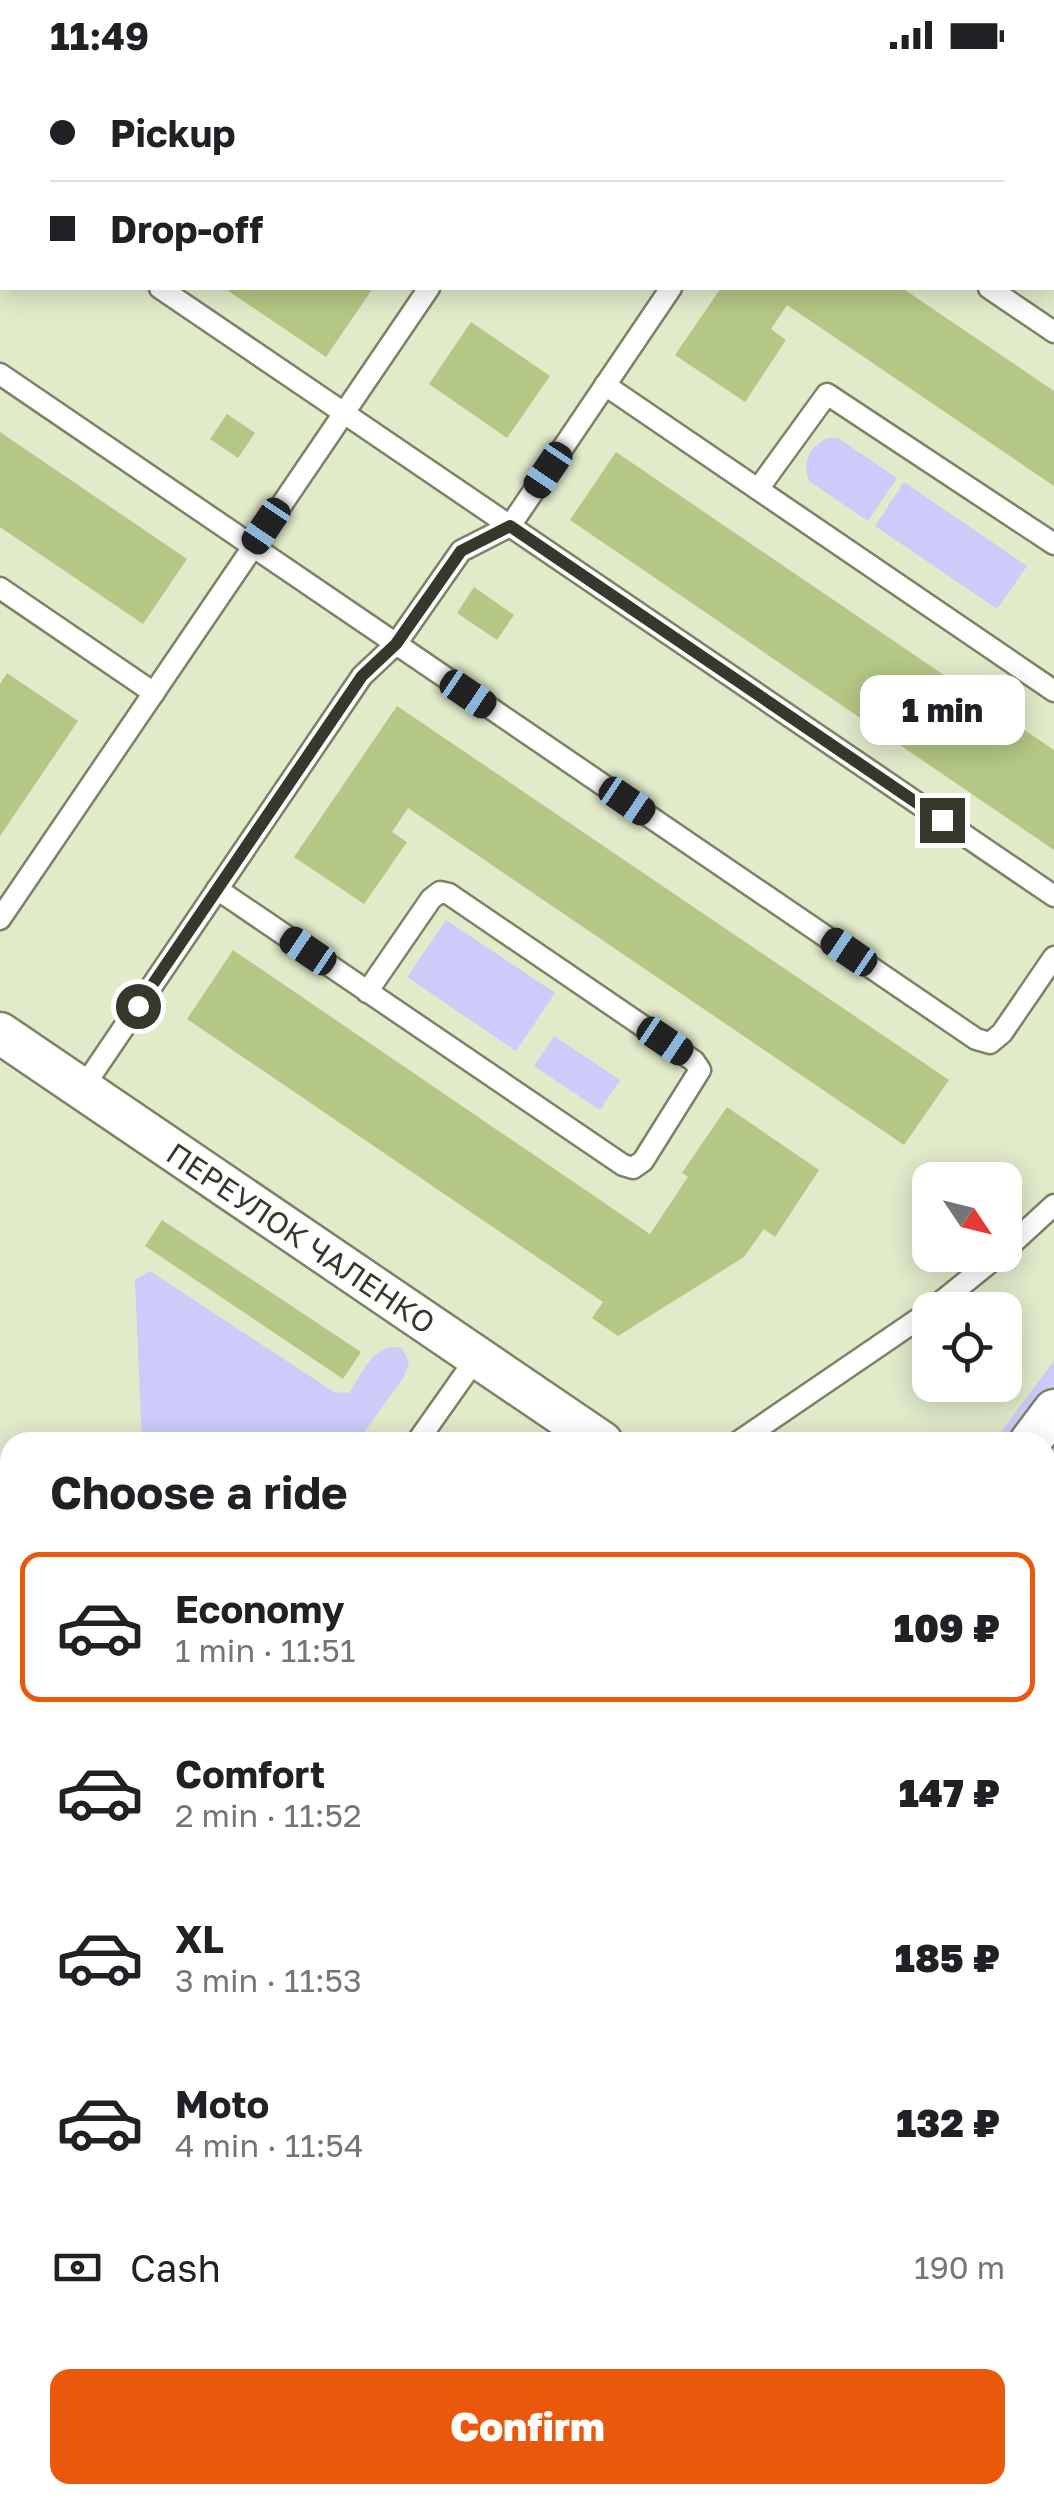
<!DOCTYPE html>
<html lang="en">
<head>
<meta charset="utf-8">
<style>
	:root { --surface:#fff; --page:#f2f2f2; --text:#202124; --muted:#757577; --line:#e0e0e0; --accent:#ea580c }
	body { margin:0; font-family:"Golos Text",sans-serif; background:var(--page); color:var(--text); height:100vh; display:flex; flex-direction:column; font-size:38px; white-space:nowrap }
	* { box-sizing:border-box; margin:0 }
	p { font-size:32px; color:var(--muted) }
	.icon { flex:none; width:55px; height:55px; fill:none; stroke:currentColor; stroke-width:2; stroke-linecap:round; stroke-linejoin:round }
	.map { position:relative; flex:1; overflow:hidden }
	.sheet { position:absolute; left:0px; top:1362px; width:1055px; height:1072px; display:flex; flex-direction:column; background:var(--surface); border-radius:30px 30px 0 0; box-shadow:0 5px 25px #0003 }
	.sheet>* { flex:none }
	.top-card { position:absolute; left:0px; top:0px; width:1055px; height:220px; box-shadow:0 5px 25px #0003; display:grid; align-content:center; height:220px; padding:0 50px; background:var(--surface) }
	.needle { width:65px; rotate:125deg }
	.buttons { position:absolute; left:912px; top:1092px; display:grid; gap:20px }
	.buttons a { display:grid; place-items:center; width:110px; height:110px; border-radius:20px; background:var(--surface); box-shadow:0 5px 25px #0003; font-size:50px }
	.end { position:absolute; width:45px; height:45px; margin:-22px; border:12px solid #35392c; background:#fff; box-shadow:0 0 0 5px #fff }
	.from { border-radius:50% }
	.bubble { position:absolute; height:70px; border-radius:20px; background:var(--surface); box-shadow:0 5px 25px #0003; font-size:32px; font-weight:800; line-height:70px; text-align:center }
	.car { position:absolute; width:30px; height:60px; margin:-30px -15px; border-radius:12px; box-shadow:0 0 8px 2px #0007; background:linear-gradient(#222 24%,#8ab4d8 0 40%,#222 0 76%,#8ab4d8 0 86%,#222 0) }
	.top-card b { display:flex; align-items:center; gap:35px; height:95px; font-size:38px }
	.top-card b+b { border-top:2px solid var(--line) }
	.top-card i { width:25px; height:25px; background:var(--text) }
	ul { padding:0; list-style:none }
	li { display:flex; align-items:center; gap:30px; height:150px; margin:0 20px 15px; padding:0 30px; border:5px solid transparent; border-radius:20px }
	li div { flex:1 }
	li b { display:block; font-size:38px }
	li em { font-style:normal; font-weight:800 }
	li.on { border-color:var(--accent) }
	li>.icon { width:90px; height:90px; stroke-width:1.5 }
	h2 { padding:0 50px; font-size:45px; line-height:120px }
	.pay { display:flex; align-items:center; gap:25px; height:110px; padding:0 50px; font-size:38px }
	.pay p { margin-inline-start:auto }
	.action { display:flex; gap:20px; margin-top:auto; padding:20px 50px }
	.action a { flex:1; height:115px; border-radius:20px; background:var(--accent); color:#fff; font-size:40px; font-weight:800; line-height:115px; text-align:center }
	.status { display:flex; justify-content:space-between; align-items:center; height:70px; padding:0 50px; background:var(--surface); direction:ltr }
	.status svg { height:28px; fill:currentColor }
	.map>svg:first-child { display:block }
	.green { fill:#cccbfa }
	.building { fill:#b4c784 }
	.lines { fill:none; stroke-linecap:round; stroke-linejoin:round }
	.lane-casing { stroke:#7a8465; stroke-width:25 }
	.street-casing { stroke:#7a8465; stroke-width:45 }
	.lane { stroke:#fff; stroke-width:20 }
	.street { stroke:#fff; stroke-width:40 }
	.route { stroke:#35392c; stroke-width:12 }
	.labels { text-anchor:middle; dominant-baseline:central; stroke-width:8; stroke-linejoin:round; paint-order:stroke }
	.street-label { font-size:30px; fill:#35392c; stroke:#fff }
</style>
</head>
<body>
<div class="status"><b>11:49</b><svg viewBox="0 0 49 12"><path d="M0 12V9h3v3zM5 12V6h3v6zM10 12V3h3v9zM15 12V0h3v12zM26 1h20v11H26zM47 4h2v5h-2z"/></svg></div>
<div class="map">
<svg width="1054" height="2434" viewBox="0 0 1054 2434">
	<rect width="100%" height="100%" fill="#e1ebca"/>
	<!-- green -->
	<g class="green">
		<polygon points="775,0 1054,0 1054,188 1052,2"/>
		<path d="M827 368H838L897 408 868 451 809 411C802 391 809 378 827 368Z"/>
		<polygon points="904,412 1027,496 997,539 875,456"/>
		<polygon points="446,850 555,923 516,981 407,907"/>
		<polygon points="554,966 620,1010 600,1040 534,996"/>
		<path d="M150 1201 334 1322 349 1323C363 1302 373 1272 402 1278L409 1292 405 1305 357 1372H142L135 1210Z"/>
		<polygon points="1054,1291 1054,2434 8,2434 15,2425 1045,2425 1045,1372 993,1372"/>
		<polygon points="10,2023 10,2101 0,2115 0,2037"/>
	</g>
	<!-- building -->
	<g class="building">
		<polygon points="224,218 373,218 326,287"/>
		<polygon points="721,218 902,218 1054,321 1054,416 787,235 771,259 786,270 745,332 675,285"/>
		<polygon points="471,252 550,306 507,368 429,314"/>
		<polygon points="227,344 255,363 238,388 210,369"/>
		<polygon points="0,362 187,489 143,554 0,457"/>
		<polygon points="616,382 1054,680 1054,780 570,450"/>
		<polygon points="474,517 514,545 497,570 457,543"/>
		<polygon points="7,603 78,651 0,766 0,614"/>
		<polygon points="397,636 949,1010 904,1075 408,738 392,762 407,772 364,834 294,787"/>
		<polygon points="233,880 650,1164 688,1107 682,1103 727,1037 819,1100 775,1167 764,1159 744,1187 618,1266 592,1248 603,1232 187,949"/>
		<polygon points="162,1150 361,1282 343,1309 145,1176"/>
		<polygon points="1054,1855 1054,1894 1045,1888 1045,1867"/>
		<polygon points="1045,2127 1054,2133 1054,2261 1045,2274"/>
		<polygon points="194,2425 227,2425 220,2434 195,2434 190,2431"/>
		<polygon points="345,2425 407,2425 401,2434 358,2434"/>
		<polygon points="480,2425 548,2425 561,2434 474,2434"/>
		<polygon points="814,2425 920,2425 914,2434 808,2434"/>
		<polygon points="951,2425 980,2425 993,2434 944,2434"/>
	</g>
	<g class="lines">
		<!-- lane casing -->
		<g class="lane-casing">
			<g id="lane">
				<polyline points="142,0 146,2"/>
				<polyline points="356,0 359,2"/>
				<polyline points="669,0 673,2"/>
				<polyline points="574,2 576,0"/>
				<polyline points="0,109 2,110"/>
				<polyline points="160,218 344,343 429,218"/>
				<polyline points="989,218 1054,262"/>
				<polyline points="0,304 976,969 990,973 1002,963 1054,887"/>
				<polyline points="605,315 1054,621"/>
				<polyline points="758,419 827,324 1054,474"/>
				<polyline points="0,518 154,623"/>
				<polyline points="217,819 623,1095 633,1098 643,1091 700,1000 694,991 449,824 440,822 431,829 367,922"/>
				<polyline points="0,849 344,343 1054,826"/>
				<polyline points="82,1019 362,606 396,574 461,481 510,456 671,218"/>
				<polyline points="1005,1180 1054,1135"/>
				<polyline points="931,1240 999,1185"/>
				<polyline points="417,1372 477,1287"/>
				<polyline points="738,1372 930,1241"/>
			</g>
		</g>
		<!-- street casing -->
		<g class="street-casing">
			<g id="street">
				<polyline points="0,963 602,1372"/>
				<polyline points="1030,1372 1054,1340"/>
				<polyline points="1045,1521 1054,1527"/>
				<polyline points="1045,2066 1054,2073"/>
				<polyline points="0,2226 10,2212"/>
				<polyline points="630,2425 643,2434"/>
				<polyline points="273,2434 279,2425"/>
			</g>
		</g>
		<!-- lane -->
		<use href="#lane" class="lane"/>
		<!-- street -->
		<use href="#street" class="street"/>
	</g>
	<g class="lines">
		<!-- route -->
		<polyline class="route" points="138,936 362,606 396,574 461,481 510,456 942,750"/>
	</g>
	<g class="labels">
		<!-- street labels -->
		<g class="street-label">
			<text transform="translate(301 1168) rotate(34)">ПЕРЕУЛОК ЧАЛЕНКО</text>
		</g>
	</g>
</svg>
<div class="buttons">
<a><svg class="needle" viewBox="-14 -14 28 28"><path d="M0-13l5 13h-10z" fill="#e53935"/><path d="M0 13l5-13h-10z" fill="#757577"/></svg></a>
<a><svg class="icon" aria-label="locate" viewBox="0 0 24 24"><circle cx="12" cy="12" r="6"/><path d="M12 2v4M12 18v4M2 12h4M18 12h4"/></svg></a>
</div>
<i class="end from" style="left:138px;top:936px"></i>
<i class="end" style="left:942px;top:750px"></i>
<div class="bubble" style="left:860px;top:605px;width:165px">1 min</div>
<i class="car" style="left:548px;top:400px;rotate:214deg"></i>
<i class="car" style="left:266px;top:456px;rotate:214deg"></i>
<i class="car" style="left:468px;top:624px;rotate:124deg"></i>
<i class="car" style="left:627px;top:731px;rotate:124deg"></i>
<i class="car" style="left:308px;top:881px;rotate:304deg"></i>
<i class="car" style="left:849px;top:882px;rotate:304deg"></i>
<i class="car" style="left:665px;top:971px;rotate:124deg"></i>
<div class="top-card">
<b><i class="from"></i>Pickup</b>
<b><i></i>Drop-off</b>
</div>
<section class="sheet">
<h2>Choose a ride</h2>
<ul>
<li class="on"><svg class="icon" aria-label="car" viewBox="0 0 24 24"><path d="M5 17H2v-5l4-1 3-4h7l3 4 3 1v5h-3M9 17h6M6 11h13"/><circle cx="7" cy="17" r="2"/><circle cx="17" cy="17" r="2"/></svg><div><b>Economy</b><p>1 min · 11:51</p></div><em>109 ₽</em></li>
<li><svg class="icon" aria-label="car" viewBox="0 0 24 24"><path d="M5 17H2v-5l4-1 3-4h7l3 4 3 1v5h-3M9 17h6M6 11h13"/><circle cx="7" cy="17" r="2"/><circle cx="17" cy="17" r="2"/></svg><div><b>Comfort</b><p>2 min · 11:52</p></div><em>147 ₽</em></li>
<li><svg class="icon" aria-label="car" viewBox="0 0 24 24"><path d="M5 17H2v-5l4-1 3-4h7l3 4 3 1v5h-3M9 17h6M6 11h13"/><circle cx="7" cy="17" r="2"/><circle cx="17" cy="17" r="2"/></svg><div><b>XL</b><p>3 min · 11:53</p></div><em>185 ₽</em></li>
<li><svg class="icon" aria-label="car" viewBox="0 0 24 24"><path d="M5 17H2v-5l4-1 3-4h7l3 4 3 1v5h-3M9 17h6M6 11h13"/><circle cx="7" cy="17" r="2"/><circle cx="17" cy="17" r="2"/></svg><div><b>Moto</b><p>4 min · 11:54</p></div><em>132 ₽</em></li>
</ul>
<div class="pay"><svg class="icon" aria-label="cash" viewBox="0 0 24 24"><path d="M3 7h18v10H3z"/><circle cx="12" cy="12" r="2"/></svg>Cash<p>190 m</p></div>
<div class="action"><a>Confirm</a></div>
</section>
</div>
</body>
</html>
